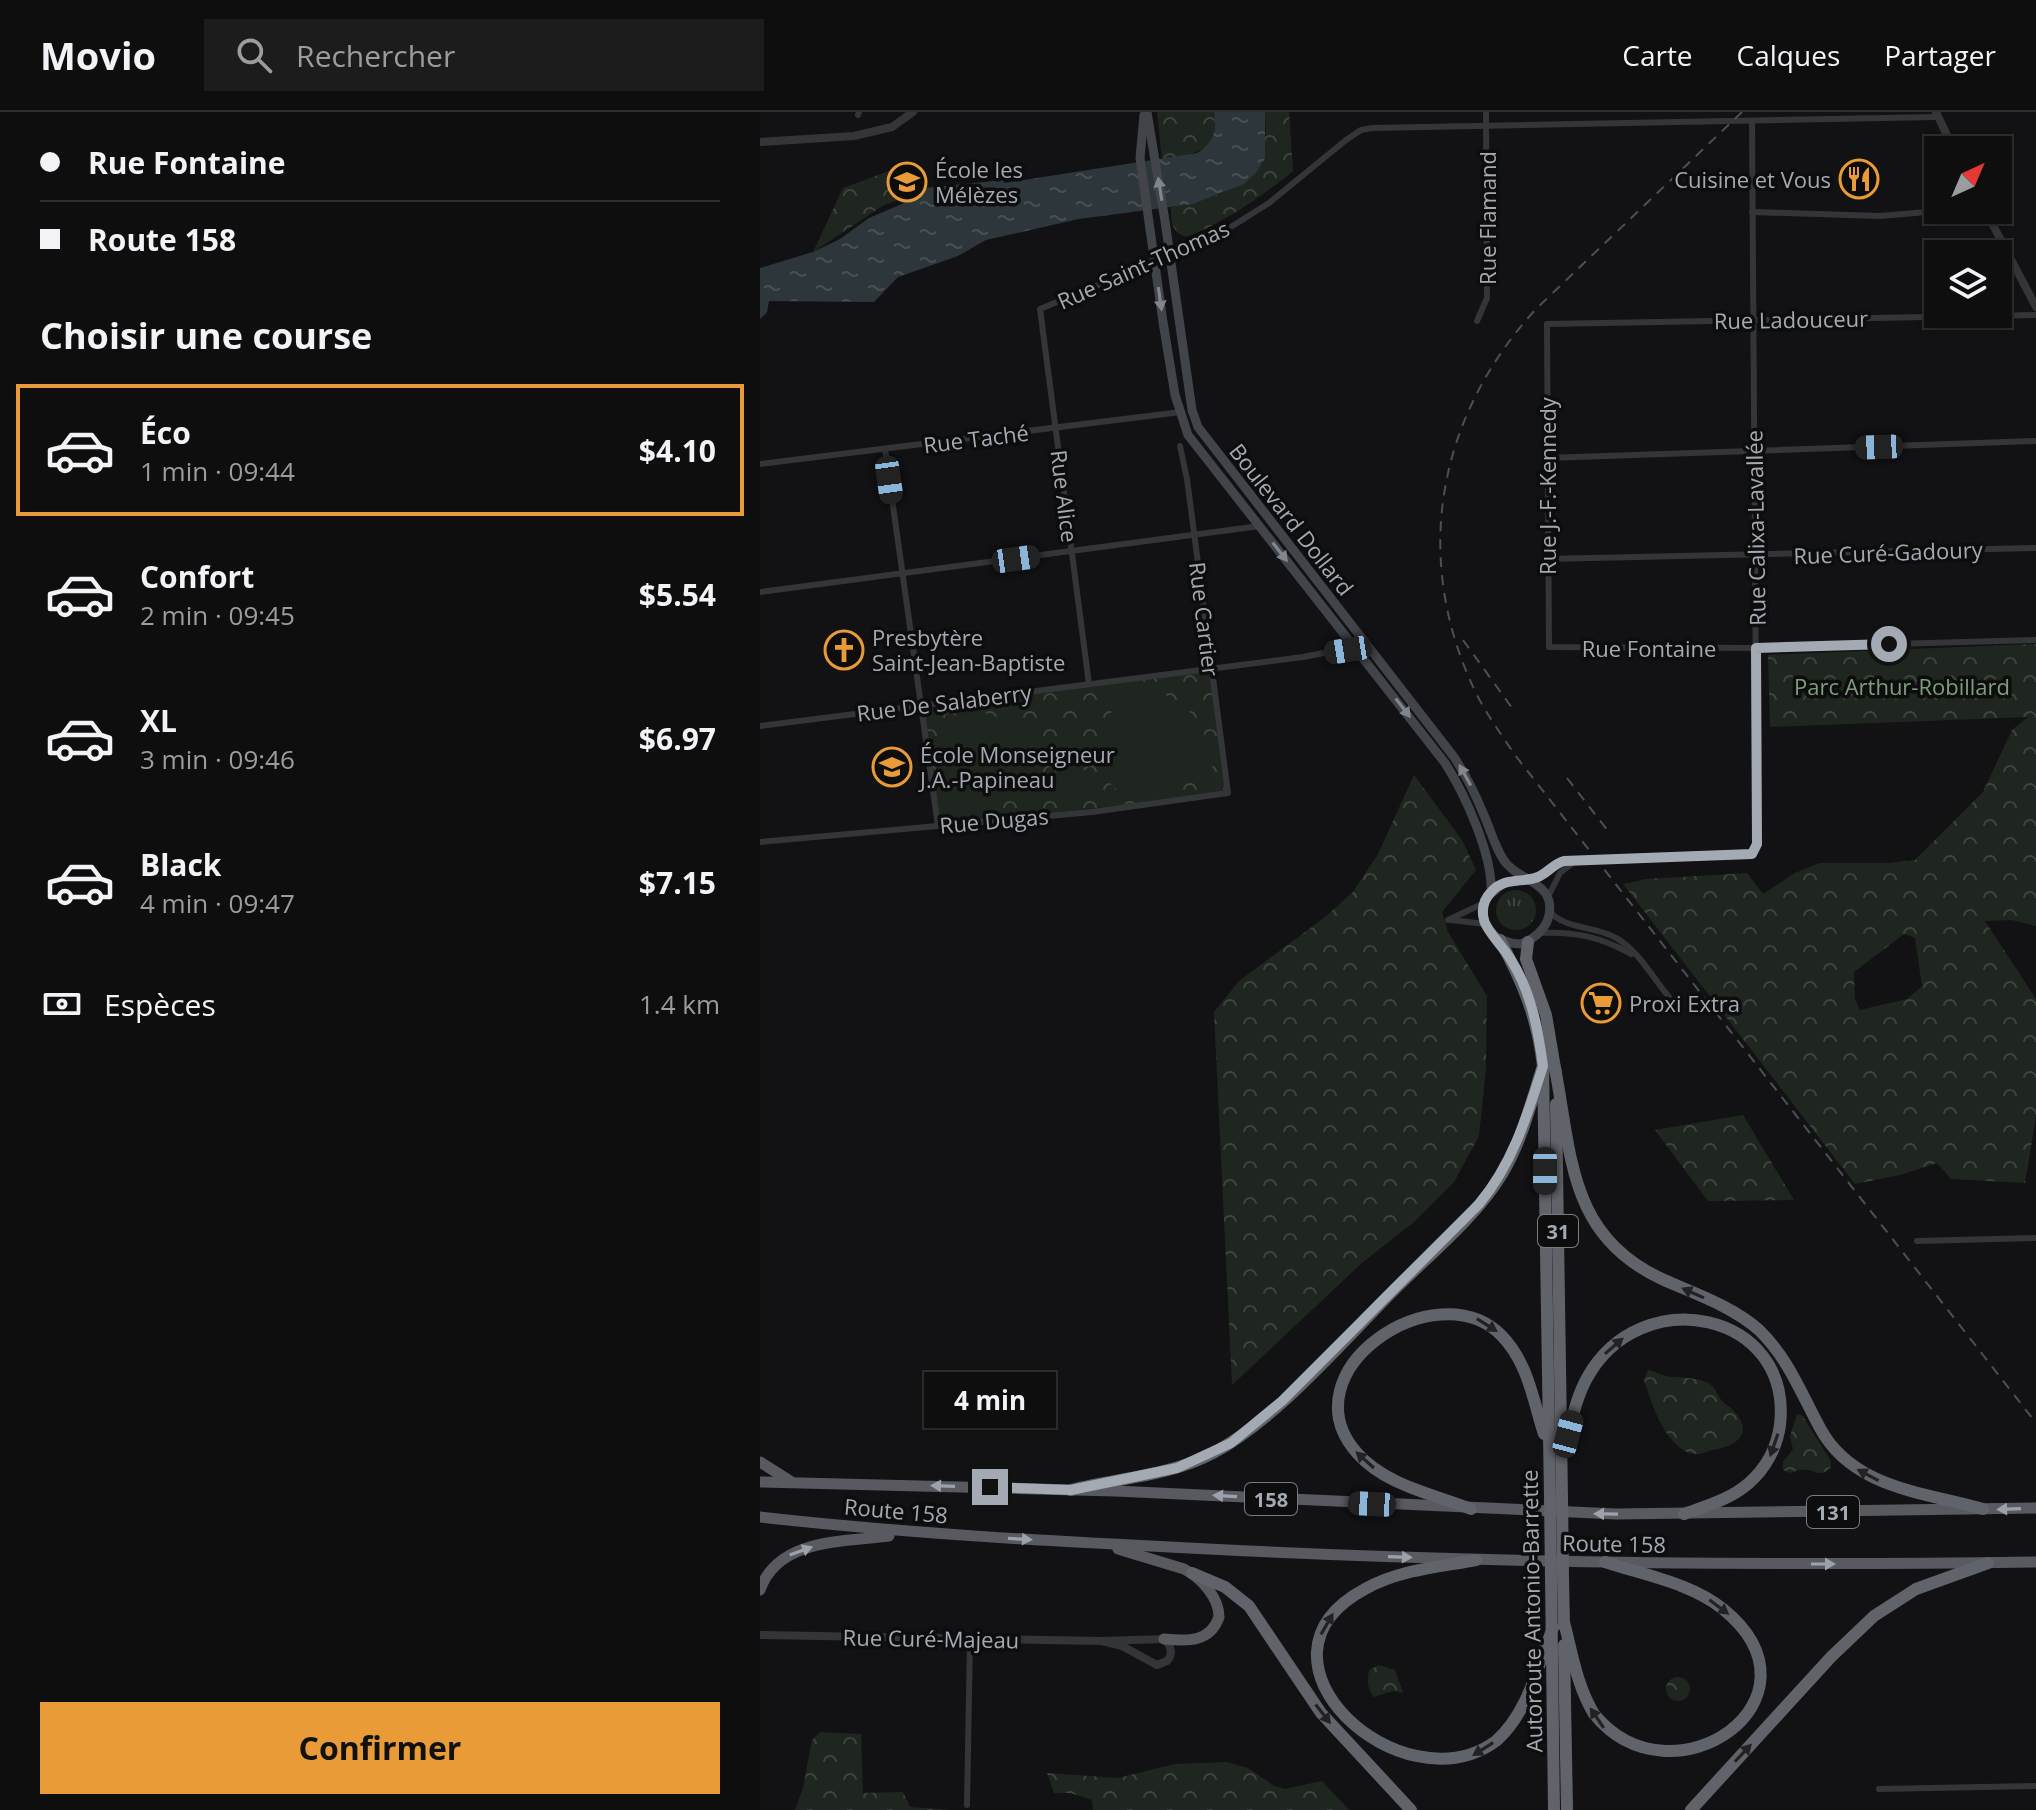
<!DOCTYPE html>
<html lang="fr">
<head>
<meta charset="utf-8">
<style>
	:root { --surface:#0e0e0f; --page:#1c1c1d; --text:#f1f3f6; --muted:#9b9c9e; --line:#2e2e2f; --accent:#e89b36 }
	body { margin:0; font-family:"Open Sans",sans-serif; background:var(--page); color:var(--text); height:100vh; display:flex; flex-direction:column; font-size:30px; white-space:nowrap }
	* { box-sizing:border-box; margin:0 }
	p { font-size:26px; color:var(--muted) }
	.icon { flex:none; width:44px; height:44px; fill:none; stroke:currentColor; stroke-width:2; stroke-linecap:round; stroke-linejoin:round }
	.map { position:relative; flex:1; overflow:hidden }
	.details { display:flex; flex-direction:column; background:var(--surface); width:760px }
	.details>* { flex:none }
	.guide { display:grid; align-content:center; height:176px; padding:0 40px; background:var(--surface) }
	.needle { width:52px; rotate:44deg }
	.fabs { position:absolute; left:1164px; top:24px; display:grid; gap:16px }
	.fabs a { display:grid; place-items:center; width:88px; height:88px; border-radius:0px; background:var(--surface); box-shadow:0 2px 6px #0004,0 0 0 2px var(--line); font-size:40px }
	.end { position:absolute; width:36px; height:36px; margin:-18px; border:10px solid #a4aab3; background:#111; box-shadow:0 0 0 4px #111 }
	.from { border-radius:50% }
	.bubble { position:absolute; height:56px; border-radius:0px; background:var(--surface); box-shadow:0 2px 6px #0004,0 0 0 2px var(--line); font-size:26px; font-weight:700; line-height:56px; text-align:center }
	.car { position:absolute; width:24px; height:48px; margin:-24px -12px; border-radius:10px; box-shadow:0 0 6px 2px #0007; background:linear-gradient(#222 24%,#8ab4d8 0 40%,#222 0 76%,#8ab4d8 0 86%,#222 0) }
	.guide b { display:flex; align-items:center; gap:28px; height:76px; font-size:30px }
	.guide b+b { border-top:2px solid var(--line) }
	.guide i { width:20px; height:20px; background:var(--text) }
	ul { padding:0; list-style:none }
	li { display:flex; align-items:center; gap:24px; height:132px; margin:0 16px 12px; padding:0 24px; border:4px solid transparent; border-radius:0px }
	li div { flex:1 }
	li b { display:block; font-size:30px }
	li em { font-style:normal; font-weight:700 }
	li.selected { border-color:var(--accent) }
	li>.icon { width:72px; height:72px; stroke-width:1.5 }
	h2 { padding:0 40px; font-size:36px; line-height:96px }
	.pay { display:flex; align-items:center; gap:20px; height:88px; padding:0 40px; font-size:30px }
	.pay p { margin-inline-start:auto }
	.action { display:flex; gap:16px; margin-top:auto; padding:16px 40px }
	.action a { flex:1; height:92px; border-radius:0px; background:var(--accent); color:#111; font-size:32px; font-weight:700; line-height:92px; text-align:center }
	header { display:flex; align-items:center; gap:48px; box-sizing:border-box; height:112px; padding:0 40px; background:var(--surface); border-bottom:2px solid var(--line) }
	header strong { font-size:38px }
	nav { display:flex; gap:44px; margin-inline-start:auto; font-size:28px }
	.search { width:560px; height:72px; background:var(--page); display:flex; align-items:center; gap:20px; box-sizing:border-box; padding:0 28px; border-radius:0px; color:var(--muted); font-size:30px }
	main { display:flex; flex:1; min-height:0 }
	.map>svg:first-child { display:block }
	.grass { fill:url(#grass-tufts) }
	.forest { fill:url(#forest-crowns); fill-rule:evenodd }
	.pitch { fill:#1f261f }
	.water { fill:url(#water-ripples) }
	.lines { fill:none; stroke-linecap:round; stroke-linejoin:round }
	.minor { stroke:#333538; stroke-width:6 }
	.tertiary { stroke:#333538; stroke-width:8 }
	.secondary { stroke:#414448; stroke-width:9 }
	.trunk { stroke:#585a60; stroke-width:11 }
	.motorway { stroke:#606369; stroke-width:12 }
	.rail { stroke:#4c4f53; stroke-width:2; stroke-dasharray:10 8; stroke-linecap:butt }
	.motorway-bridge { stroke:#606369; stroke-width:12 }
	.oneway { fill:#81868e }
	.oneway2 { fill:#222225 }
	.oneway3 { fill:#9ca2ab }
	.route { stroke:#a4aab3; stroke-width:10 }
	.labels { text-anchor:middle; dominant-baseline:central; stroke-width:7; stroke-linejoin:round; paint-order:stroke }
	.shield { fill:#0d0d0e; stroke:#777b82; stroke-width:2 }
	.shield-label { font-size:20px; font-weight:bold; fill:#a4aab3 }
	.poi-label { font-size:22px; fill:#a4aab3; stroke:#0d0d0e; text-anchor:start }
	.street-label { font-size:22px; fill:#a4aab3; stroke:#0d0d0e }
	.park-label { font-size:22px; fill:#7d9e7c; stroke:#0d0d0e }
</style>
</head>
<body>
<header>
<strong>Movio</strong>
<div class="search"><svg class="icon" aria-label="search" viewBox="0 0 24 24"><circle cx="10" cy="10" r="6"/><path d="M15 15l6 6"/></svg>Rechercher</div>
<nav><a>Carte</a><a>Calques</a><a>Partager</a></nav>
</header>
<main>
<section class="details">
<div class="guide">
<b><i class="from"></i>Rue Fontaine</b>
<b><i></i>Route 158</b>
</div>
<h2>Choisir une course</h2>
<ul>
<li class="selected"><svg class="icon" aria-label="car" viewBox="0 0 24 24"><path d="M5 17H2v-5l4-1 3-4h7l3 4 3 1v5h-3M9 17h6M6 11h13"/><circle cx="7" cy="17" r="2"/><circle cx="17" cy="17" r="2"/></svg><div><b>Éco</b><p>1 min · 09:44</p></div><em>$4.10</em></li>
<li><svg class="icon" aria-label="car" viewBox="0 0 24 24"><path d="M5 17H2v-5l4-1 3-4h7l3 4 3 1v5h-3M9 17h6M6 11h13"/><circle cx="7" cy="17" r="2"/><circle cx="17" cy="17" r="2"/></svg><div><b>Confort</b><p>2 min · 09:45</p></div><em>$5.54</em></li>
<li><svg class="icon" aria-label="car" viewBox="0 0 24 24"><path d="M5 17H2v-5l4-1 3-4h7l3 4 3 1v5h-3M9 17h6M6 11h13"/><circle cx="7" cy="17" r="2"/><circle cx="17" cy="17" r="2"/></svg><div><b>XL</b><p>3 min · 09:46</p></div><em>$6.97</em></li>
<li><svg class="icon" aria-label="car" viewBox="0 0 24 24"><path d="M5 17H2v-5l4-1 3-4h7l3 4 3 1v5h-3M9 17h6M6 11h13"/><circle cx="7" cy="17" r="2"/><circle cx="17" cy="17" r="2"/></svg><div><b>Black</b><p>4 min · 09:47</p></div><em>$7.15</em></li>
</ul>
<div class="pay"><svg class="icon" aria-label="cash" viewBox="0 0 24 24"><path d="M3 7h18v10H3z"/><circle cx="12" cy="12" r="2"/></svg>Espèces<p>1.4 km</p></div>
<div class="action"><a>Confirmer</a></div>
</section>
<div class="map">
<svg width="1276" height="1698" viewBox="0 0 1276 1698">
	<defs>
		<pattern id="grass-tufts" width="24" height="20" patternUnits="userSpaceOnUse" patternTransform="scale(2)"><rect width="24" height="20" fill="#1f261f"/><path d="M3 7l-1-3M5 7V3M7 7l1-3M15 17l-1-3M17 17v-4M19 17l1-3" fill="none" stroke="#3d433d"/></pattern>
		<pattern id="forest-crowns" width="20" height="18" patternUnits="userSpaceOnUse" patternTransform="scale(2)"><rect width="20" height="18" fill="#1f261f"/><path d="M2 6a3 3 0 1 1 6 0M12 15a3 3 0 1 1 6 0" fill="none" stroke="#3d433d"/></pattern>
		<pattern id="water-ripples" width="26" height="14" patternUnits="userSpaceOnUse" patternTransform="scale(2)"><rect width="26" height="14" fill="#2c363b"/><path d="M2 4q2-2 4 0t4 0M15 11q2-2 4 0t4 0" fill="none" stroke="#485055"/></pattern>
	</defs>
	<rect width="100%" height="100%" fill="#121214"/>
	<!-- grass -->
	<circle class="grass" cx="756" cy="798" r="20"/>
	<!-- forest -->
	<g class="forest">
		<path d="M397 0H454C460 41 435 41 402 48Z"/>
		<path d="M505 0H529L533 59C500 86 466 109 427 125 411 120 411 110 411 95L433 92 462 81 506 23Z"/>
		<polygon points="137,56 159,81 124,93 53,140 83,76"/>
		<path d="M1276 532V814L1252 808 1225 809 1276 887V1005L1265 1071 1191 1067 1177 1051 1140 1063 1095 1072 863 772 887 767 987 761 1003 782 1035 761 1060 751H1129L1155 748 1223 680 1252 618 1268 605 1010 615 1008 543ZM1144 822 1155 826 1162 874 1147 887 1100 898 1095 887 1094 860Z"/>
		<polygon points="451,557 468,681 178,714 161,593"/>
		<polygon points="654,663 702,728 716,758 682,800 688,820 727,884 726,956 719,1024 694,1070 654,1110 603,1150 472,1273 454,900 479,869 564,806 593,780 618,742"/>
		<polygon points="983,1003 1034,1088 948,1089 895,1018"/>
		<path d="M888 1258C894 1259 899 1262 905 1264 918 1266 938 1265 948 1271 957 1276 957 1284 963 1290 966 1293 970 1295 973 1298 995 1321 977 1334 953 1338 946 1340 936 1344 929 1341 904 1331 892 1292 884 1268Z"/>
		<path d="M1037 1302 1042 1303 1071 1349V1355C1059 1368 1055 1356 1042 1358 1037 1358 1033 1360 1029 1361L1023 1358V1350L1033 1337 1030 1324Z"/>
		<path d="M619 1553 635 1558 643 1581 633 1579 614 1585C607 1577 607 1568 609 1558Z"/>
		<circle cx="918" cy="1577" r="12"/>
		<polygon points="60,1620 101,1622 103,1681 143,1680 150,1695 192,1698 35,1698 43,1676 52,1628"/>
		<polygon points="467,1650 488,1656 514,1674 525,1677 562,1669 589,1698 333,1698 332,1688 310,1681 294,1681 287,1661 358,1666 414,1652"/>
	</g>
	<!-- pitch -->
	<g class="pitch">
		<path d="M370 576C422 576 451 613 453 662L412 667 413 677 361 682 350 671 345 623 354 622 349 580Z"/>
		<path d="M214 599C260 605 280 639 282 682L235 690V697L191 702 182 694 177 651 184 650 180 613 192 604Z"/>
		<polygon points="328,658 331,679 290,684 287,663"/>
	</g>
	<!-- water -->
	<path class="water" d="M454 0H505V46L496 61 484 72 433 92 319 107 226 128 198 144 138 165 114 190 9 189 7 200 0 207V156L53 140 80 127 109 106 142 92 166 76 243 68 244 71 437 41C454 30 457 19 454 0Z"/>
	<g class="lines">
		<!-- minor -->
		<g class="minor">
			<polyline points="98,3 99,0"/>
			<polyline points="992,100 1120,104 1190,98"/>
			<polyline points="1276,203 787,212 789,535 996,536 1276,528"/>
			<polyline points="717,209 727,186 726,0"/>
			<polyline points="125,337 178,714"/>
			<polyline points="787,346 1276,329"/>
			<polyline points="0,352 421,300"/>
			<polyline points="787,447 1276,436"/>
			<polyline points="0,480 500,414"/>
			<polyline points="329,572 280,197 455,125 509,91 586,28 601,18 612,16 1176,5"/>
			<polyline points="0,614 543,545 595,535"/>
			<polyline points="0,730 332,700 468,681 427,367 420,334"/>
			<path d="M769 767C784 764 790 752 804 749L986 744 992 742 997 734 992 10"/>
			<polyline points="788,785 800,761 814,750"/>
			<path d="M789 799C807 819 836 813 858 827 879 840 893 866 909 885"/>
			<polyline points="688,808 724,791"/>
			<polyline points="691,808 725,812"/>
			<path d="M779 821C814 819 841 825 871 842"/>
			<polyline points="1157,1129 1276,1126"/>
			<polyline points="1119,1677 1276,1674"/>
			<polyline points="207,1693 210,1528"/>
		</g>
		<!-- tertiary -->
		<g class="tertiary">
			<polyline points="1176,0 1194,38"/>
			<polyline points="0,30 94,24 132,15 153,0"/>
			<polyline points="1225,98 1276,195"/>
			<path d="M0 1523 342 1529 404 1527C411 1534 414 1541 407 1549L397 1553 362 1534 342 1529"/>
		</g>
		<!-- secondary -->
		<g class="secondary">
			<path d="M387 0 405 109 432 298 438 315 694 645C705 662 715 681 723 701 730 716 734 733 743 747 757 770 799 769 788 807 784 819 772 828 761 832 734 831 715 812 727 785L744 771 769 767"/>
			<path d="M384 3 380 46 403 210 415 283 428 323 685 651C705 682 733 744 731 780"/>
		</g>
		<!-- trunk -->
		<g class="trunk">
			<polyline points="0,1350 30,1369"/>
			<polyline points="0,1370 355,1379 856,1402 1276,1396"/>
			<path d="M0 1405C143 1421 285 1429 429 1436 711 1451 993 1454 1276 1450"/>
			<path d="M358 1437 424 1457C441 1466 459 1485 459 1505 450 1531 427 1529 404 1527"/>
			<path d="M0 1478C18 1426 84 1430 129 1424"/>
		</g>
		<!-- motorway -->
		<g class="motorway">
			<path d="M740 828C763 871 777 904 783 954L790 1385"/>
			<polyline points="768,830 766,847 786,903 796,962"/>
			<path d="M795 956C812 1045 809 1124 902 1167 935 1182 972 1194 999 1218 1028 1246 1041 1281 1060 1316 1092 1376 1163 1380 1223 1397"/>
			<polyline points="796,992 802,1385"/>
			<path d="M806 1330C812 1308 816 1286 827 1266 881 1168 1033 1200 1020 1313 1017 1335 1006 1356 989 1371 971 1387 946 1394 924 1402"/>
			<path d="M311 1378C358 1366 410 1364 453 1341 518 1306 581 1231 634 1178 670 1142 715 1106 742 1062 762 1029 771 990 783 954"/>
			<path d="M711 1397C673 1382 625 1373 597 1341 525 1259 676 1158 741 1223 768 1250 773 1288 784 1322"/>
			<path d="M716 1448C679 1455 638 1458 605 1477 474 1547 642 1698 736 1629 769 1600 777 1554 793 1516"/>
			<polyline points="432,1461 465,1475 489,1494 561,1601 651,1698"/>
			<polyline points="791,1465 794,1698"/>
			<polyline points="803,1465 804,1514"/>
			<path d="M804 1510C812 1541 817 1574 834 1602 912 1698 1074 1587 963 1497 931 1471 884 1463 845 1450"/>
			<polyline points="804,1533 807,1698"/>
			<polyline points="931,1698 1071,1545 1114,1504 1156,1477 1228,1451"/>
		</g>
		<!-- rail -->
		<g class="rail">
			<path d="M982 0 776 197C677 305 651 447 716 581 727 603 741 622 755 643L1276 1311"/>
			<polyline points="703,528 755,600"/>
			<polyline points="807,666 848,719"/>
		</g>
		<!-- motorway-bridge -->
		<g class="motorway-bridge">
			<polyline points="790,1385 791,1465"/>
			<polyline points="802,1385 803,1465"/>
		</g>
	</g>
	<!-- one-way arrows -->
	<defs><path id="oneway-solid" d="M-6-.8H1V-3.2L6.5 0L1 3.2V.8H-6Z" transform="scale(2)"/></defs>
	<g class="oneway">
		<use href="#oneway-solid" transform="translate(400 77) rotate(-99)"/>
		<use href="#oneway-solid" transform="translate(400 187) rotate(82)"/>
		<use href="#oneway-solid" transform="translate(520 440) rotate(52)"/>
		<use href="#oneway-solid" transform="translate(643 596) rotate(52)"/>
		<use href="#oneway-solid" transform="translate(705 663) rotate(-119)"/>
	</g>
	<g class="oneway2">
		<use href="#oneway-solid" transform="translate(933 1181) rotate(-156)"/>
		<use href="#oneway-solid" transform="translate(727 1213) rotate(32)"/>
		<use href="#oneway-solid" transform="translate(854 1234) rotate(-41)"/>
		<use href="#oneway-solid" transform="translate(1014 1333) rotate(109)"/>
		<use href="#oneway-solid" transform="translate(605 1348) rotate(-138)"/>
		<use href="#oneway-solid" transform="translate(1108 1363) rotate(-152)"/>
		<use href="#oneway-solid" transform="translate(959 1495) rotate(37)"/>
		<use href="#oneway-solid" transform="translate(567 1512) rotate(-60)"/>
		<use href="#oneway-solid" transform="translate(563 1602) rotate(52)"/>
		<use href="#oneway-solid" transform="translate(837 1606) rotate(-124)"/>
		<use href="#oneway-solid" transform="translate(723 1637) rotate(148)"/>
		<use href="#oneway-solid" transform="translate(983 1641) rotate(-47)"/>
	</g>
	<g class="oneway3">
		<use href="#oneway-solid" transform="translate(183 1374) rotate(-178)"/>
		<use href="#oneway-solid" transform="translate(465 1384) rotate(-177)"/>
		<use href="#oneway-solid" transform="translate(1249 1397) rotate(178)"/>
		<use href="#oneway-solid" transform="translate(846 1402) rotate(-179)"/>
		<use href="#oneway-solid" transform="translate(260 1427) rotate(3)"/>
		<use href="#oneway-solid" transform="translate(41 1439) rotate(-20)"/>
		<use href="#oneway-solid" transform="translate(640 1445) rotate(2)"/>
		<use href="#oneway-solid" transform="translate(1063 1452)"/>
	</g>
	<g class="lines">
		<!-- route -->
		<path class="route" d="M230 1375 311 1378 417 1356 471 1331 522 1289 719 1092C753 1051 767 1004 783 954 778 917 771 879 751 848 744 836 726 818 724 808 721 797 724 787 732 779 745 765 762 771 778 765 788 761 793 752 804 749L992 742 997 732 996 536 1129 532"/>
	</g>
	<!-- icons -->
	<defs>
		<g id="restaurant-ring" transform="scale(2)"><circle r="9.5" fill="#0d0d0e" stroke="#e89b36" stroke-width="1.5"/><path d="M-5-6h1v4h1v-4h1v4h1v-4h1v5L-1.5 .5V6h-2V.5L-5-1ZM5-6V6H3V1.5H1.5Q1.5-4 5-6Z" fill="#e89b36"/></g>
		<g id="school-ring" transform="scale(2)"><circle r="9.5" fill="#0d0d0e" stroke="#e89b36" stroke-width="1.5"/><path d="M0-5L7-2L0 1L-7-2ZM-4 1L0 2.5L4 1V4Q0 6-4 4Z" fill="#e89b36"/></g>
		<g id="church-ring" transform="scale(2)"><circle r="9.5" fill="#0d0d0e" stroke="#e89b36" stroke-width="1.5"/><path d="M-1.2-6h2.4v3.5h3.3v2.4h-3.3V6h-2.4V-.1h-3.3v-2.4h3.3Z" fill="#e89b36"/></g>
		<g id="supermarket-ring" transform="scale(2)"><circle r="9.5" fill="#0d0d0e" stroke="#e89b36" stroke-width="1.5"/><path d="M-6-5.5h2.5l.6 2H6L4.5 2H-2.5L-4.4-4H-6ZM-1.5 3.2a1.3 1.3 0 1 0 .1 0ZM3 3.2a1.3 1.3 0 1 0 .1 0Z" fill="#e89b36"/></g>
	</defs>
	<g fill-rule="evenodd">
		<use href="#restaurant-ring" x="1099" y="67"/>
		<use href="#school-ring" x="147" y="70"/>
		<use href="#church-ring" x="84" y="538"/>
		<use href="#school-ring" x="132" y="655"/>
		<use href="#supermarket-ring" x="841" y="891"/>
	</g>
	<g class="labels">
		<!-- shield labels -->
		<g class="shield">
			<rect x="778" y="1103" width="40" height="32" rx="6"/>
			<rect x="485" y="1371" width="52" height="32" rx="6"/>
			<rect x="1047" y="1384" width="52" height="32" rx="6"/>
		</g>
		<g class="shield-label">
			<text x="798" y="1119">31</text>
			<text x="511" y="1387">158</text>
			<text x="1073" y="1400">131</text>
		</g>
		<!-- poi labels -->
		<g class="poi-label">
			<text x="175" y="57">École les<tspan x="175" dy="25">Mélèzes</tspan></text>
			<text x="1071" y="67" text-anchor="end">Cuisine et Vous</text>
			<text x="112" y="525">Presbytère<tspan x="112" dy="25">Saint-Jean-Baptiste</tspan></text>
			<text x="160" y="642">École Monseigneur<tspan x="160" dy="25">J.A.-Papineau</tspan></text>
			<text x="869" y="891">Proxi Extra</text>
		</g>
		<!-- street labels -->
		<g class="street-label">
			<text transform="translate(727 106) rotate(-90)">Rue Flamand</text>
			<text transform="translate(383 152) rotate(-24)">Rue Saint-Thomas</text>
			<text transform="translate(1031 207) rotate(-1)">Rue Ladouceur</text>
			<text transform="translate(216 326) rotate(-7)">Rue Taché</text>
			<text transform="translate(787 374) rotate(-90)">Rue J.-F.-Kennedy</text>
			<text transform="translate(305 384) rotate(83)">Rue Alice</text>
			<text transform="translate(532 407) rotate(52)">Boulevard Dollard</text>
			<text transform="translate(995 416) rotate(-91)">Rue Calixa-Lavallée</text>
			<text transform="translate(1128 440) rotate(-2)">Rue Curé-Gadoury</text>
			<text transform="translate(445 507) rotate(83)">Rue Cartier</text>
			<text x="889" y="536">Rue Fontaine</text>
			<text transform="translate(184 590) rotate(-7)">Rue De Salaberry</text>
			<text transform="translate(234 708) rotate(-5)">Rue Dugas</text>
			<text transform="translate(136 1398) rotate(5)">Route 158</text>
			<text transform="translate(854 1431) rotate(1)">Route 158</text>
			<text transform="translate(771 1499) rotate(-91)">Autoroute Antonio-Barrette</text>
			<text transform="translate(171 1526) rotate(1)">Rue Curé-Majeau</text>
		</g>
		<!-- park labels -->
		<g class="park-label">
			<text x="1142" y="574">Parc Arthur-Robillard</text>
		</g>
	</g>
</svg>
<div class="fabs">
<a><svg class="needle" viewBox="-14 -14 28 28"><path d="M0-13l5 13h-10z" fill="#e53935"/><path d="M0 13l5-13h-10z" fill="#9b9c9e"/></svg></a>
<a><svg class="icon" aria-label="layers" viewBox="0 0 24 24"><path d="M12 4l9 5-9 5-9-5zM3 14l9 5 9-5"/></svg></a>
</div>
<i class="end from" style="left:1129px;top:532px"></i>
<i class="end" style="left:230px;top:1375px"></i>
<div class="bubble" style="left:164px;top:1260px;width:132px">4 min</div>
<i class="car" style="left:1119px;top:335px;rotate:268deg"></i>
<i class="car" style="left:129px;top:368px;rotate:172deg"></i>
<i class="car" style="left:256px;top:447px;rotate:82deg"></i>
<i class="car" style="left:588px;top:538px;rotate:261deg"></i>
<i class="car" style="left:785px;top:1059px;rotate:180deg"></i>
<i class="car" style="left:808px;top:1322px;rotate:15deg"></i>
<i class="car" style="left:612px;top:1392px;rotate:273deg"></i>
</div>
</main>
</body>
</html>
